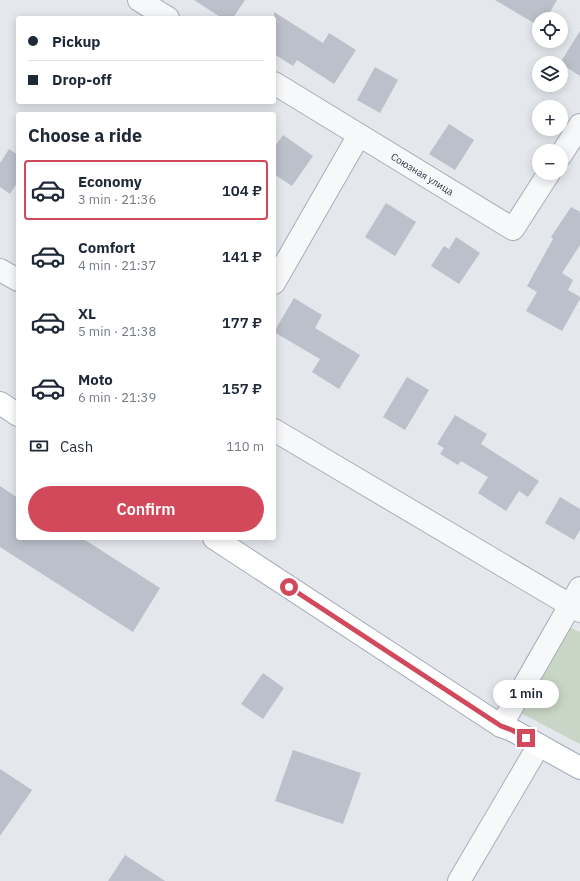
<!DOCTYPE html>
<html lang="en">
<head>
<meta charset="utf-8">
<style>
	:root { --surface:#fff; --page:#f2f2f3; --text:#1f2937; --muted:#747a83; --line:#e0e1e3; --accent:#d1495b }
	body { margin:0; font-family:"IBM Plex Sans",sans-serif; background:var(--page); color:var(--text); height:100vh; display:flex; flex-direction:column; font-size:15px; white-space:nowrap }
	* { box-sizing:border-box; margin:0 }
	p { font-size:13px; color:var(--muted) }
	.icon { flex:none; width:22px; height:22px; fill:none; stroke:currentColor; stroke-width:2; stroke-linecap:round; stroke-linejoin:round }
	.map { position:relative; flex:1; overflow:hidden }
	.drawer { position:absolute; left:16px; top:112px; width:260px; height:428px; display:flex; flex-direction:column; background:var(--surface); border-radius:4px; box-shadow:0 2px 10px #0003 }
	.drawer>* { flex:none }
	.top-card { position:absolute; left:16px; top:16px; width:260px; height:88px; border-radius:4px; box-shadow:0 2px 10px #0003; display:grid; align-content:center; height:88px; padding:0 12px; background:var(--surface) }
	.fabs { position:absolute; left:532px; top:12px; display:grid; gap:8px }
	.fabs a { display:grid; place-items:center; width:36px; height:36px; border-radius:50%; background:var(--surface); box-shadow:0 2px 10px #0003; font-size:20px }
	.end { position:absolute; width:18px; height:18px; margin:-9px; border:5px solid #d1495b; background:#fff; box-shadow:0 0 0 2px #fff }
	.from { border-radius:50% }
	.bubble { position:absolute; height:28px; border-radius:14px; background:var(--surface); box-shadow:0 2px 10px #0003; font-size:13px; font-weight:600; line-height:28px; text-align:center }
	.top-card b { display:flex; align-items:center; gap:14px; height:38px; font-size:15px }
	.top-card b+b { border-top:1px solid var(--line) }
	.top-card i { width:10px; height:10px; background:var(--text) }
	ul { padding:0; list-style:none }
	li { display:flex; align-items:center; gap:12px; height:60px; margin:0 8px 6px; padding:0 4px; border:2px solid transparent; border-radius:4px }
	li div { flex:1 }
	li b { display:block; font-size:15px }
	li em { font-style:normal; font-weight:600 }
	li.current { border-color:var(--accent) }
	li>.icon { width:36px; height:36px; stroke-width:1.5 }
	h2 { padding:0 12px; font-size:18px; line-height:48px }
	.pay { display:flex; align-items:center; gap:10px; height:44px; padding:0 12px; font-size:15px }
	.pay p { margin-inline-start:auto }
	.action { display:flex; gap:8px; margin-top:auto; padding:8px 12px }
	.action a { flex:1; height:46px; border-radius:24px; background:var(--accent); color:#fff; font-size:16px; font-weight:600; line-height:46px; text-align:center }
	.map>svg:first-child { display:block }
	.green { fill:#c9d6c5 }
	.building { fill:#bbc0ca }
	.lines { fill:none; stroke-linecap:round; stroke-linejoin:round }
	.minor-casing { stroke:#a9aeb7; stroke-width:24 }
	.major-casing { stroke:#a3abb8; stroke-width:24 }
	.minor { stroke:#f7f8fa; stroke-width:22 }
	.major { stroke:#fff; stroke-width:22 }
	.route { stroke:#d1495b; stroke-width:5 }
	.labels { text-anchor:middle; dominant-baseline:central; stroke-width:3.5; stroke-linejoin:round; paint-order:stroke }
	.street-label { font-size:10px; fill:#2b3445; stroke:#f4f6f9 }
</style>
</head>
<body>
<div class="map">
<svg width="580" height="881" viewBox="0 0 580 881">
	<rect width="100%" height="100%" fill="#e4e7ec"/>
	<!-- green -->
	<polygon class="green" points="567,626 580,632 580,744 517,711"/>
	<!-- building -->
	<g class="building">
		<polygon points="194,0 245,0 233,18 222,18"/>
		<polygon points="495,0 557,0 546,19 539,19 539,26"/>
		<polygon points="274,12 323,43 329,33 356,50 334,84 297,60 293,66 274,54"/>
		<polygon points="580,31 580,76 560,63"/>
		<polygon points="375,67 398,80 380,113 357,100"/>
		<polygon points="449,124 474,140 455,170 429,154"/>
		<polygon points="283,135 313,156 292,186 274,174 274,148"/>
		<polygon points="9,149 18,155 18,181 10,194 0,187 0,163"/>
		<polygon points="386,203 416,222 395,256 365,237"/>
		<polygon points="571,207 580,212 580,245 562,273 573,280 568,290 580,297 580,299 562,331 526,311 537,292 527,286 553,239 551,237"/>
		<polygon points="456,237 480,253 459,284 431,266 444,246 449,249"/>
		<polygon points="294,298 322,315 315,328 360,355 339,389 312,372 320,359 274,332"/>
		<polygon points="407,377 429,390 405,430 383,417"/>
		<polygon points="455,415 487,434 481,444 539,481 528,497 519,491 506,511 478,493 488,477 461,461 458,465 440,454 444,448 437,444"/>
		<polygon points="0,486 18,498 18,538 82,538 160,588 133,632 0,547"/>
		<polygon points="560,497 580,509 580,530 574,540 545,523"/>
		<polygon points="263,673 284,688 263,719 241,704"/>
		<polygon points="293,750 361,773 343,824 275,801"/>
		<polygon points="0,769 32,790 0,836"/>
		<polygon points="125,855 165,881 108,881"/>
	</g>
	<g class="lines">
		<!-- minor casing -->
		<g class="minor-casing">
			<g id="minor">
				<polyline points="139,0 168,18"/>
				<path id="s1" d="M274 83 513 229 549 173"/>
				<polyline points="561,155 580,125"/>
				<polyline points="0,270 18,280"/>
				<polyline points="274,283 359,135"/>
				<polyline points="274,430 580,611"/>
				<polyline points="501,726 580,588"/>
				<polyline points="459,881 539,745"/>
			</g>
		</g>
		<!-- major casing -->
		<g class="major-casing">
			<g id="major">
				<polyline points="0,403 18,415"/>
				<polyline points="214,538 501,726 512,730 580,768"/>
			</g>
		</g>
		<!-- minor -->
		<use href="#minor" class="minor"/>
		<!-- major -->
		<use href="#major" class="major"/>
	</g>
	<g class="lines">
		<!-- route -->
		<polyline class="route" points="289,587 501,726 512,730 526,738"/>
	</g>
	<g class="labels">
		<!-- street labels -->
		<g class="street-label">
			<text stroke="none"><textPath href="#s1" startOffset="174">Союзная улица</textPath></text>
		</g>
	</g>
</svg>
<div class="fabs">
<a><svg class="icon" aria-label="locate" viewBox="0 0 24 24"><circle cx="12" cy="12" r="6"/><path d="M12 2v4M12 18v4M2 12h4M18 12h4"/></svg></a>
<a><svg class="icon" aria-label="layers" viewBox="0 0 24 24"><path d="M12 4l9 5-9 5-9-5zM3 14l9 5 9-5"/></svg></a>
<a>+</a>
<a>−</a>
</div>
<i class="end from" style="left:289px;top:587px"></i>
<i class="end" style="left:526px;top:738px"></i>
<div class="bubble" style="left:493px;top:680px;width:66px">1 min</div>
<div class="top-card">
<b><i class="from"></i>Pickup</b>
<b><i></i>Drop-off</b>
</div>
<section class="drawer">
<h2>Choose a ride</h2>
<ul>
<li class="current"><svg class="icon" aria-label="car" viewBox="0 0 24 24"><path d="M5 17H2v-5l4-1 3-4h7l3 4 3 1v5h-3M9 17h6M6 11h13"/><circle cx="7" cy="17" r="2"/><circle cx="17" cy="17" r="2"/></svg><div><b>Economy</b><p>3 min · 21:36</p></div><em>104 ₽</em></li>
<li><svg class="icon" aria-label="car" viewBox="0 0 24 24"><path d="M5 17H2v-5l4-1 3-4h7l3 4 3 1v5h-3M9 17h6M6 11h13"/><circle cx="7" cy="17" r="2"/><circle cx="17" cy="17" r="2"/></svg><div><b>Comfort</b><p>4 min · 21:37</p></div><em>141 ₽</em></li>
<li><svg class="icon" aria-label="car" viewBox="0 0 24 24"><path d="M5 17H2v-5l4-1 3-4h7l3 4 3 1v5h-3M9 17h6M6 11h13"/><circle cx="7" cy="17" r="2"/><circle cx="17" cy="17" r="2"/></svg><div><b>XL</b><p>5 min · 21:38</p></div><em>177 ₽</em></li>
<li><svg class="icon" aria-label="car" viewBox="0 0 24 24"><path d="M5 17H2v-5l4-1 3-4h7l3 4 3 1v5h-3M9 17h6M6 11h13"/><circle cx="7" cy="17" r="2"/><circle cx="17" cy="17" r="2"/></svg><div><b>Moto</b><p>6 min · 21:39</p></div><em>157 ₽</em></li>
</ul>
<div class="pay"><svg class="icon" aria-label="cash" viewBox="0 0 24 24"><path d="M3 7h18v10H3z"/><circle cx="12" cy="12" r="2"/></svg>Cash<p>110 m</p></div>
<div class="action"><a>Confirm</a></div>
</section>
</div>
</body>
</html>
